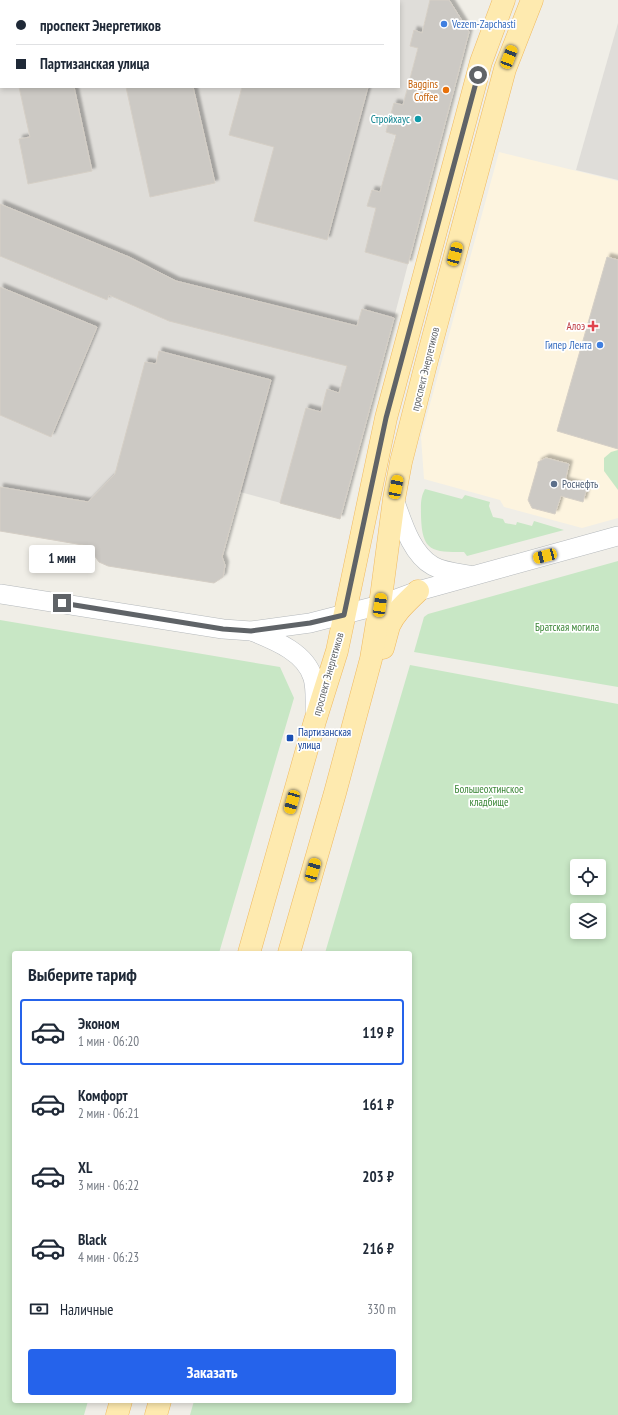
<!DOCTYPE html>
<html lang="ru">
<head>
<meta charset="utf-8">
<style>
	:root { --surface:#fff; --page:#f6f6f7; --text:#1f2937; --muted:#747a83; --line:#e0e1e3; --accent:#2563eb }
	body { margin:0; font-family:"PT Sans Narrow",sans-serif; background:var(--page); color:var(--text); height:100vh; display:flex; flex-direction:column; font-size:15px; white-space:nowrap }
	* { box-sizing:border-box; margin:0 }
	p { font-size:13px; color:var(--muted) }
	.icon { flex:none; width:22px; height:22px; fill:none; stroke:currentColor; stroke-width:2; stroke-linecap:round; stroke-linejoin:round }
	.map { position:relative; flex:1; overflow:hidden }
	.drawer { position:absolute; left:12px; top:951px; width:400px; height:452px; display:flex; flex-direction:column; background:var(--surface); border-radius:4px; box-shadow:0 2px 6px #0003 }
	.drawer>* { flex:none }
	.guide { position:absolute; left:0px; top:0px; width:400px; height:88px; box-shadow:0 2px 6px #0003; display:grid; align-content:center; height:88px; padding:0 16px; background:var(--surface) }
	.tools { position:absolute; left:570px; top:859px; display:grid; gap:8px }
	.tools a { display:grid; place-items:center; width:36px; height:36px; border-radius:4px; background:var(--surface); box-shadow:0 2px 6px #0003; font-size:20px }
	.end { position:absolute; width:18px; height:18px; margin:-9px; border:5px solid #5f6367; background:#fff; box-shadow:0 0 0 2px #fff }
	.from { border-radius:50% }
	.bubble { position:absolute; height:28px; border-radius:4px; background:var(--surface); box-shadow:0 2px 6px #0003; font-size:13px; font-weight:700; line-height:28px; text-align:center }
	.car { position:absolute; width:12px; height:24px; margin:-12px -6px; border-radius:5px; box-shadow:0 0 3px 1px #0007; background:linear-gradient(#f5c518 24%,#345 0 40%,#f5c518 0 76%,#345 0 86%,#f5c518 0) }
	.guide b { display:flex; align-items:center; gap:14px; height:38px; font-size:15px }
	.guide b+b { border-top:1px solid var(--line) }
	.guide i { width:10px; height:10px; background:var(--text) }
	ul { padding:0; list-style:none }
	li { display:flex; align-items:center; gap:12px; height:66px; margin:0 8px 6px; padding:0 8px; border:2px solid transparent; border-radius:4px }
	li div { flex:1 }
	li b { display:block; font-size:15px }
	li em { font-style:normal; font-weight:700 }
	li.on { border-color:var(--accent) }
	li>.icon { width:36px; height:36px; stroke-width:1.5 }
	h2 { padding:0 16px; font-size:18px; line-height:48px }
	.pay { display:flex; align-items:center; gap:10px; height:44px; padding:0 16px; font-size:15px }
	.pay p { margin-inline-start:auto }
	.button { display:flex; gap:8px; margin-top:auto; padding:8px 16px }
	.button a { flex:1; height:46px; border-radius:4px; background:var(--accent); color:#fff; font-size:16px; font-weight:700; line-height:46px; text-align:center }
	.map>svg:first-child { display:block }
	.commercial { fill:#fdf4df }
	.industrial { fill:#dfddd9; fill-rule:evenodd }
	.green { fill:#c8e7c5; fill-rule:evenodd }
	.building { fill:#ccc9c4; stroke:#d5cfc6; filter:url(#shadow) }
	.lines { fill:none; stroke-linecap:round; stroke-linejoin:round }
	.minor-casing { stroke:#b4b8bb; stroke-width:20 }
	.major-casing { stroke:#f0ba61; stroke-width:23 }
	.minor { stroke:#fff; stroke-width:19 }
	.major { stroke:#feeaaf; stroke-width:22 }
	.route { stroke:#5f6367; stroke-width:5 }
	.shop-dot { fill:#3f7fe0; stroke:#fff; stroke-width:1.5 }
	.food-dot { fill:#e8710a; stroke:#fff; stroke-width:1.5 }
	.culture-dot { fill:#0f9aa8; stroke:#fff; stroke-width:1.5 }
	.health-dot { fill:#e0444e; stroke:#fff; stroke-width:1.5 }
	.service-dot { fill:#5c6f8a; stroke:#fff; stroke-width:1.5 }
	.transit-dot { fill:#1a4fb4; stroke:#fff; stroke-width:1.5 }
	.labels { text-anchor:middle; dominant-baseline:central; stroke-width:3.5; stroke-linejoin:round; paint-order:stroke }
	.shop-label { font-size:11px; fill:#366cbe; stroke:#fff; text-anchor:start }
	.food-label { font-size:11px; fill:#c56008; stroke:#fff; text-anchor:end }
	.culture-label { font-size:11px; fill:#0d838f; stroke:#fff; text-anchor:end }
	.health-label { font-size:11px; fill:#be3a42; stroke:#fff; text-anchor:end }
	.street-label { font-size:11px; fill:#5f6367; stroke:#fff }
	.service-label { font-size:11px; fill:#4e5e75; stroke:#fff; text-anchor:start }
	.park-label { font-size:11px; fill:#3b8637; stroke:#fff }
	.transit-label { font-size:11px; fill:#164399; stroke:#fff; text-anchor:start }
</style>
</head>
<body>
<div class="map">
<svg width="618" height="1415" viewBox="0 0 618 1415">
	<defs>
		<filter id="shadow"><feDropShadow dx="3.5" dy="-3.5" stdDeviation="1" flood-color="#0004"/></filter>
	</defs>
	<rect width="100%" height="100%" fill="#f0eee7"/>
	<!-- commercial -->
	<polygon class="commercial" points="499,152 618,181 618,518 582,528 504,507 500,500 424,479 421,437"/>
	<!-- industrial -->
	<g class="industrial">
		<path d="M0 0H430L365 252 408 264 394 318 340 519 240 492 222 557 225 565 223 577 214 583 108 566 99 562 94 555 95 547 100 528 85 525 81 545 0 531ZM1 1H399V87H1Z"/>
		<polygon points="618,23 618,180 576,170"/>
	</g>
	<!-- green -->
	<g class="green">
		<polygon points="618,450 618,490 604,471 604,458 611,452"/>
		<path d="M425 489 462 499 465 495 490 502 489 506 493 517 503 519 505 523 516 525 517 522 532 526 534 521 564 530 467 556 464 552C432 552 422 552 421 516 421 506 420 498 425 489Z"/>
		<polygon points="618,561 618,687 414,652 424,617 428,614"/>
		<polygon points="0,620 280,667 294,698 219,953 14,953 14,1401 88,1401 84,1415 0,1415"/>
		<path d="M410 665 618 704V1415H190L194 1401H410V953H325ZM577 866H599V888H577ZM577 910H599V932H577Z"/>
	</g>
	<!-- building -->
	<g class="building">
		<polygon points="430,0 449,0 469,32 408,264 365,252 376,208 367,206 372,190 380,192 396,135 386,132 394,103 403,105 418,48 410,46 414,30 422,33"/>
		<polygon points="19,87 74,87 92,171 28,184 19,139 30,137"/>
		<polygon points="126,87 193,87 215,183 150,197"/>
		<polygon points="242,87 368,87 327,240 254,221 274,147 229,135"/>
		<polygon points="0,204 129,257 176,281 357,326 362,309 394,318 340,519 280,503 306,408 321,412 327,389 339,393 347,366 169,321 109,295 107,300 0,256"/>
		<polygon points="607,257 618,260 618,449 557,431"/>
		<polygon points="0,287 97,327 51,437 0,415"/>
		<polygon points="159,351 271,380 222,557 225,565 223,577 214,583 108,566 99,562 94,555 95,547 0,531 0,487 88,502 115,474 145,362 156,364"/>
		<polygon points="546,458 569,464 565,481 587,487 583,502 561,496 555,514 532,508 528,500 538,465 538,462"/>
	</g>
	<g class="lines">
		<!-- minor casing -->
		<g class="minor-casing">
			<g id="minor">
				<path d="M394 499C402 521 411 554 433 566 444 572 458 573 469 575"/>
				<polyline points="0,594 223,629 251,631 310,623 380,605 418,591 618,536"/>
				<path d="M254 632C276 641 306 653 313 678 316 689 315 701 315 712"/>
			</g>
		</g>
		<!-- major casing -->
		<g class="major-casing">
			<g id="major">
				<path d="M383 648C385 641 387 633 389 626 395 612 407 602 418 591"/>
				<polyline points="249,953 315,721 337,651 386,418 481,62 504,0"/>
				<polyline points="289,953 335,793 371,659 380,605 394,499 401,462 427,360 505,69 532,0"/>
				<polyline points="117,1415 121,1401"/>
				<polyline points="156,1415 160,1401"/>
			</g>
		</g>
		<!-- minor -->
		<use href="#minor" class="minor"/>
		<!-- major -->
		<use href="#major" class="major"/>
	</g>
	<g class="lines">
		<!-- route -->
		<polyline class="route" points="62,603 223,629 251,631 310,623 344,615 386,418 478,75"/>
	</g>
	<!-- markers -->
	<g class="shop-dot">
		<circle cx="444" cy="24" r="4"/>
		<circle cx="600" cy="345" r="4"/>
	</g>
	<circle class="food-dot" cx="446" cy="90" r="4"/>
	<circle class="culture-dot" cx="418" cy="119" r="4"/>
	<path class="health-dot" d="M591 320h4v4h4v4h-4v4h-4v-4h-4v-4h4z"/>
	<circle class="service-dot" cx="554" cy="484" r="4"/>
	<rect class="transit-dot" x="286" y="734" width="8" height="8" rx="2"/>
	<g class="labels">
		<!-- shop labels -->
		<g class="shop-label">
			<text x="452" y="24">Vezem-Zapchasti</text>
			<text x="592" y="345" text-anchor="end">Гипер Лента</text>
		</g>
		<!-- food labels -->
		<g class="food-label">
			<text x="438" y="84">Baggins<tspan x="438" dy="13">Coffee</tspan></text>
		</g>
		<!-- culture labels -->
		<g class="culture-label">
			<text x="410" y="119">Стройхаус</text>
		</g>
		<!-- health labels -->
		<g class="health-label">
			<text x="585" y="326">Алоэ</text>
		</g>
		<!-- street labels -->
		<g class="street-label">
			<text transform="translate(425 369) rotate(-76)">проспект Энергетиков</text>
			<text transform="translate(328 674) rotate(-74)">проспект Энергетиков</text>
		</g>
		<!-- service labels -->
		<g class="service-label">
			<text x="562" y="484">Роснефть</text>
		</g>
		<!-- park labels -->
		<g class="park-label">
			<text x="567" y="627">Братская могила</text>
			<text x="489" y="789">Большеохтинское<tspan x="489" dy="13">кладбище</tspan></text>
		</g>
		<!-- transit labels -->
		<g class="transit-label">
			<text x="298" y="732">Партизанская<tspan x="298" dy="13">улица</tspan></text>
		</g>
	</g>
</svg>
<div class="tools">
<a><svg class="icon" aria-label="locate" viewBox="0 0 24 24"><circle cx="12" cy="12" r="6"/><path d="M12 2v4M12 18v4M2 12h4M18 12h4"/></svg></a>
<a><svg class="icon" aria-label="layers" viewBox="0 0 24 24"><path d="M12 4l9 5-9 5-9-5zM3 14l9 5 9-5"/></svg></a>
</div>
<i class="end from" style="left:478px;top:75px"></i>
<i class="end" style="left:62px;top:603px"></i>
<div class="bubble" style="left:29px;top:545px;width:66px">1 мин</div>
<i class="car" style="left:509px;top:57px;rotate:21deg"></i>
<i class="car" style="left:455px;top:254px;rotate:15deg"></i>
<i class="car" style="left:396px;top:487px;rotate:11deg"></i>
<i class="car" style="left:545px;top:556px;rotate:255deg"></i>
<i class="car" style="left:380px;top:605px;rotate:8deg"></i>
<i class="car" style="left:292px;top:802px;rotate:196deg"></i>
<i class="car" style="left:313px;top:870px;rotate:16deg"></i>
<div class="guide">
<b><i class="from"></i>проспект Энергетиков</b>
<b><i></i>Партизанская улица</b>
</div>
<section class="drawer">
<h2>Выберите тариф</h2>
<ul>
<li class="on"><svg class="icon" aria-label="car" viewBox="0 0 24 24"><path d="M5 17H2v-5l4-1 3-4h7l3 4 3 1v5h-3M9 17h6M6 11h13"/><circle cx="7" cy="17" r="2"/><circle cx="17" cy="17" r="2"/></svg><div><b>Эконом</b><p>1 мин · 06:20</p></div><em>119 ₽</em></li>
<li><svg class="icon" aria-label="car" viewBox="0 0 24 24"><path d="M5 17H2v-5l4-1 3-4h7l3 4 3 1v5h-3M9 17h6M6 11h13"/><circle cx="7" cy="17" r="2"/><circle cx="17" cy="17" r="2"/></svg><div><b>Комфорт</b><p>2 мин · 06:21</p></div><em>161 ₽</em></li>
<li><svg class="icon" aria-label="car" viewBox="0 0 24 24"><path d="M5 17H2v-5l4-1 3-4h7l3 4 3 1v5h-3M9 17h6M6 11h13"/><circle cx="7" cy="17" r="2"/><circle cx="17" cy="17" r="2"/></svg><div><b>XL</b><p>3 мин · 06:22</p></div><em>203 ₽</em></li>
<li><svg class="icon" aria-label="car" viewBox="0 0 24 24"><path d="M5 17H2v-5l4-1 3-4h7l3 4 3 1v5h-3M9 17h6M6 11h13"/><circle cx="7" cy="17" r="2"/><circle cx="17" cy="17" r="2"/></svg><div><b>Black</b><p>4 мин · 06:23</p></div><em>216 ₽</em></li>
</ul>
<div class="pay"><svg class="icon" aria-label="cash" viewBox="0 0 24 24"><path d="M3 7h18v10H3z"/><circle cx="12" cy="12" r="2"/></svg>Наличные<p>330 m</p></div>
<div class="button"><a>Заказать</a></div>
</section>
</div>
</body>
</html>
